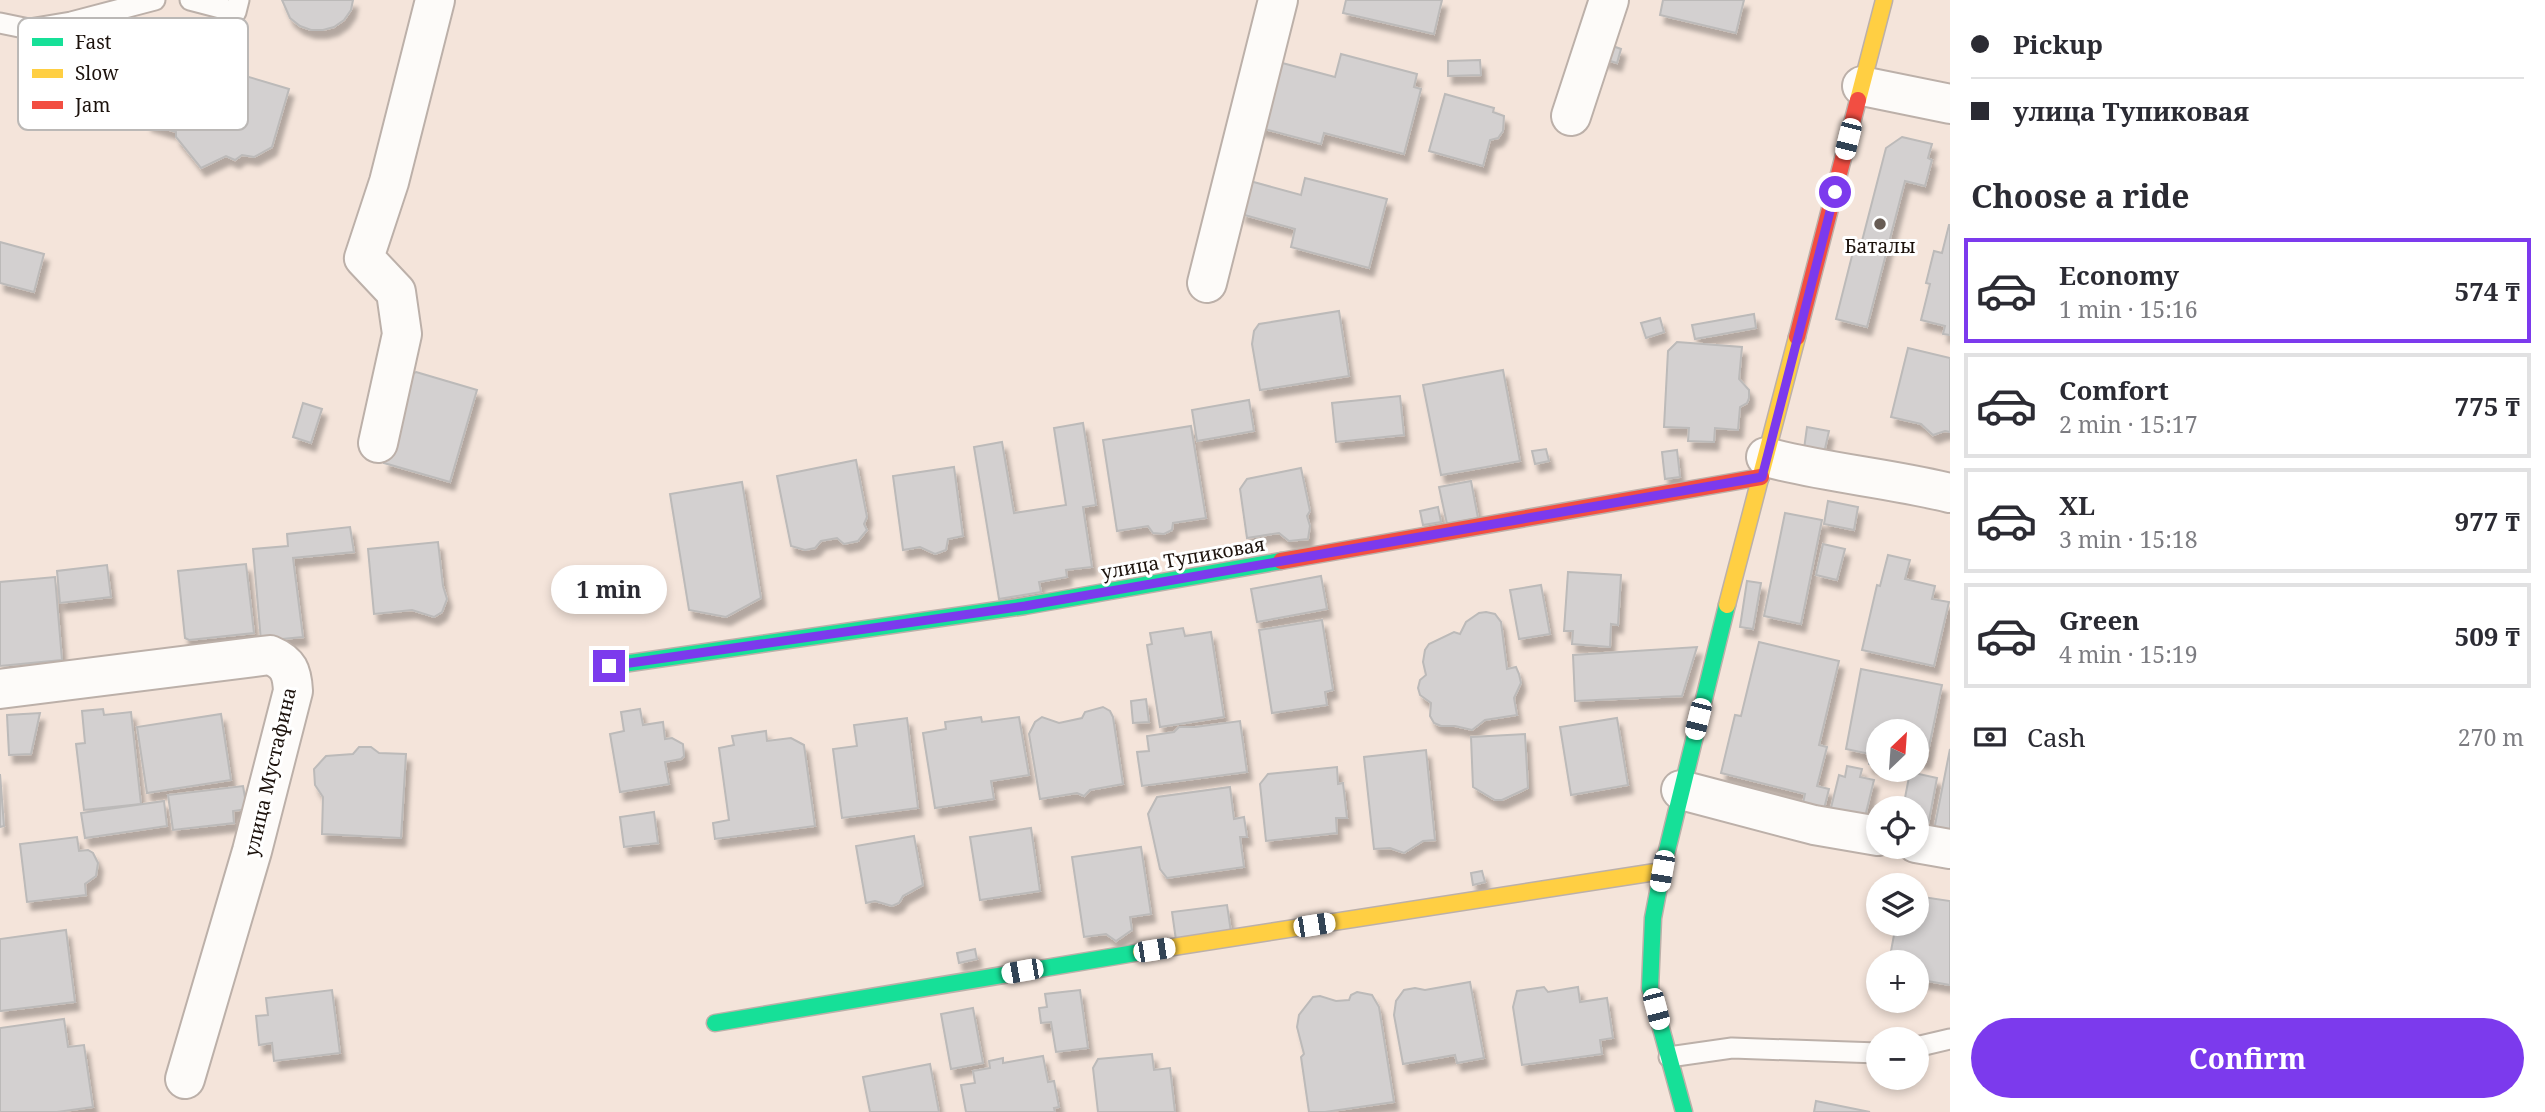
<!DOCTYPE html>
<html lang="en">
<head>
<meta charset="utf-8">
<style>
	:root { --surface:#fff; --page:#f7f7f7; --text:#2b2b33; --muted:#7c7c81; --line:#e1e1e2; --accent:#7c3aed }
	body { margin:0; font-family:"Noto Serif",serif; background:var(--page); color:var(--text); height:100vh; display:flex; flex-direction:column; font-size:26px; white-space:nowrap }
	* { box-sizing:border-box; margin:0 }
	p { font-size:23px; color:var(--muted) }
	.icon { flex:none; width:38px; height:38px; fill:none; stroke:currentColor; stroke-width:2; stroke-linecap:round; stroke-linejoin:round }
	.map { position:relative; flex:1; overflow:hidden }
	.side { display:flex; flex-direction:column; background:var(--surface); width:595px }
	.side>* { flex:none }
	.banner { display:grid; align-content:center; height:154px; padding:0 21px; background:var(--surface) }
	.needle { width:46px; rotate:25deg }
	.controls { position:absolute; left:1866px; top:719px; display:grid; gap:14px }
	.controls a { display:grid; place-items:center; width:63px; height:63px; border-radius:50%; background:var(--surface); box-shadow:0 4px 10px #0003; font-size:35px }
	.end { position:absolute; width:32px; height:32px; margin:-16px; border:9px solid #7c3aed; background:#fff; box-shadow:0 0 0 4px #fff }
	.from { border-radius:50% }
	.bubble { position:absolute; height:49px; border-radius:24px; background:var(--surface); box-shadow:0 4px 10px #0003; font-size:23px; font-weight:700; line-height:49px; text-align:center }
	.car { position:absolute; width:21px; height:42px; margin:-21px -10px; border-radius:9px; box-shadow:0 0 5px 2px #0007; background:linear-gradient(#fff 24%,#345 0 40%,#fff 0 76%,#345 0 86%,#fff 0) }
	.banner b { display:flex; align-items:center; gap:24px; height:66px; font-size:26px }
	.banner b+b { border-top:2px solid var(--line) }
	.banner i { width:18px; height:18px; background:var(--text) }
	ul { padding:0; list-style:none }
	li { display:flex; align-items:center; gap:21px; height:105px; margin:0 14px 10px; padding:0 7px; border:4px solid var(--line); border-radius:0px }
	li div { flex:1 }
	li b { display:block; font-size:26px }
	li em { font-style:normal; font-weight:700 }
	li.on { border-color:var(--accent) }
	li>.icon { width:63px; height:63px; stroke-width:1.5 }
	h2 { padding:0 21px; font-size:32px; line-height:84px }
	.pay { display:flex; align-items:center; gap:18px; height:77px; padding:0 21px; font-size:26px }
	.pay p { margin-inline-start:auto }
	.action { display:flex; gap:14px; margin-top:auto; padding:14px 21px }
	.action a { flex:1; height:80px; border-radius:42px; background:var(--accent); color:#fff; font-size:28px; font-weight:700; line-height:80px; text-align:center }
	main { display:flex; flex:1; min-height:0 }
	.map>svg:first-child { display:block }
	.building { fill:#d3d0d0; stroke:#bcbab9; stroke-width:2; filter:url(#shadow) }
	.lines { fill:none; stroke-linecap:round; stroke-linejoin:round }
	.lane-casing { stroke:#bcb0a9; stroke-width:23 }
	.street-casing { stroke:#bcb0a9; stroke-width:42 }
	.fast-casing { stroke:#bcb0a9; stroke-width:19 }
	.slow-casing { stroke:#bcb0a9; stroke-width:19 }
	.jam-casing { stroke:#bcb0a9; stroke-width:19 }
	.lane { stroke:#fdfbf9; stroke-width:19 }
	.street { stroke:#fdfbf9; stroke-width:38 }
	.fast { stroke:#16e098; stroke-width:16 }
	.slow { stroke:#ffcf43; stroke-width:16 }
	.jam { stroke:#f24e42; stroke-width:16 }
	.route { stroke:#7c3aed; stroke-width:9 }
	.poi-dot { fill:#685c54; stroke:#fff; stroke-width:2.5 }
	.labels { text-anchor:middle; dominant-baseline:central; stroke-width:6; stroke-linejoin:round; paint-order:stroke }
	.poi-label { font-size:19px; fill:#1c120c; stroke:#fff }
	.street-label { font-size:19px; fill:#1c120c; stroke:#fff }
	.key { fill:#fff; stroke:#bbb8b6; stroke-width:2 }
	.key-label { font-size:19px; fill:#1c120c }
</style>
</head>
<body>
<main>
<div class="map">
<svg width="1950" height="1112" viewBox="0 0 1950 1112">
	<defs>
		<filter id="shadow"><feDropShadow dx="4.5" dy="8" stdDeviation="2" flood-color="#0004"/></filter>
	</defs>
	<rect width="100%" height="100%" fill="#f4e4da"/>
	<!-- building -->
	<g class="building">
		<polygon points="282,0 353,0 351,10 344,20 334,27 323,30 311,30 300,26 290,18"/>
		<polygon points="1346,0 1442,0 1434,34 1343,13"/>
		<polygon points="1663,0 1744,0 1736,33 1660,15"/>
		<polygon points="1607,44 1621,49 1617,63 1603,59"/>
		<polygon points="168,53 289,89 272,147 254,157 242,155 235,160 226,156 201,168 176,137 176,132 147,123"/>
		<polygon points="1341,54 1417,74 1414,87 1421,89 1404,154 1324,133 1321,144 1253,126 1271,60 1335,77"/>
		<polygon points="1480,60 1481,75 1448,76 1448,61"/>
		<polygon points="1445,94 1494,108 1493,112 1504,116 1503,131 1498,138 1490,140 1483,166 1429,151"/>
		<polygon points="1902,137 1932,144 1928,158 1932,160 1925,186 1905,181 1867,327 1836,319 1856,240 1862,241 1886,148"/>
		<polygon points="1305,178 1387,199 1369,268 1291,247 1295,229 1241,214 1250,181 1301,195"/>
		<polygon points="1949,225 1950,225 1950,335 1943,334 1945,326 1921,320 1930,284 1926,283 1934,251 1942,253"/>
		<polygon points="0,242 44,254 34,292 0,283"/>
		<polygon points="1339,311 1349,376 1260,390 1252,344 1254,331 1259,324"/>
		<polygon points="1754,314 1756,328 1695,339 1692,325"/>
		<polygon points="1660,318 1664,332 1646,338 1641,323"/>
		<polygon points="1677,342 1742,347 1739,379 1749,390 1749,398 1747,403 1740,407 1738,430 1715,428 1714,442 1688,441 1689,428 1664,427 1668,351"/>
		<polygon points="1908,348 1950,358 1950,432 1945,431 1933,435 1921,424 1891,417"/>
		<polygon points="1503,370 1520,461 1441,475 1423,385"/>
		<polygon points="416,372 477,390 450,482 384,463 409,377"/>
		<polygon points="1400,396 1404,435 1336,442 1332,403"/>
		<polygon points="1249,400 1254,431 1197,441 1192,410"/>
		<polygon points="303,403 322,409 311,443 293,437"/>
		<polygon points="1083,423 1096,505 1083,507 1092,567 1066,570 1067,577 1039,582 1041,592 999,599 974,447 1002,442 1014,513 1066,505 1054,428"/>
		<polygon points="1191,426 1206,518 1173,523 1172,530 1164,534 1153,533 1148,526 1117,531 1103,440"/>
		<polygon points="1807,427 1829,431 1824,453 1804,449"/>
		<polygon points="1546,449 1549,461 1535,464 1532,451"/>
		<polygon points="1677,450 1680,477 1665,479 1662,452"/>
		<polygon points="856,460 867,517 864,524 867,530 858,541 844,544 837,538 821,541 815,548 805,550 791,546 777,476"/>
		<polygon points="954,467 963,536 948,539 946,550 935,554 920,547 903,550 893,476"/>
		<polygon points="1301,468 1310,511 1307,516 1310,526 1308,539 1289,541 1279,533 1247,538 1240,489 1247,479"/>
		<polygon points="1471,481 1478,518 1447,524 1439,487"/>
		<polygon points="742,482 761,598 726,617 689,610 670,494"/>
		<polygon points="1828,501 1858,507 1854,530 1824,524"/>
		<polygon points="1438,507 1441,522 1423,525 1420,511"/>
		<polygon points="1785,513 1822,520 1801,624 1764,616"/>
		<polygon points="350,527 354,552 293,558 303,637 261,641 253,549 288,546 287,534"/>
		<polygon points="438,542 443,586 447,599 442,612 434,617 412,610 374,614 368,549"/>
		<polygon points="1823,544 1845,549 1837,580 1816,575"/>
		<polygon points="1888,555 1910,560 1905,579 1935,586 1932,599 1949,602 1934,666 1862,650 1877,585 1880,586"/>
		<polygon points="246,564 254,633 189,640 185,638 178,571"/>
		<polygon points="107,565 111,597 60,603 57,571"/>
		<polygon points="1568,572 1621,575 1618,625 1611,624 1610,647 1572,644 1573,631 1564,631"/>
		<polygon points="1321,576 1327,609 1257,622 1251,589"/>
		<polygon points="55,577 62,660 0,666 0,582"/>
		<polygon points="1747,581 1761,583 1753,629 1740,627"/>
		<polygon points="1541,585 1550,634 1519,639 1510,590"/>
		<polygon points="1486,612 1495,614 1501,622 1507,669 1516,667 1519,674 1521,683 1514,698 1517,715 1485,720 1472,730 1455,726 1441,726 1434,723 1430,716 1431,703 1420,695 1418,688 1420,680 1426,675 1423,662 1425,650 1429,644 1454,632 1460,634 1466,622 1479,613"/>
		<polygon points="1322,620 1333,690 1325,692 1327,705 1272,713 1259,630"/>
		<polygon points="1183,628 1185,636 1211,632 1224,717 1160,727 1147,645 1152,644 1150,633"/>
		<polygon points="1759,642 1839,661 1819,745 1827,747 1817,786 1829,789 1823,813 1802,808 1805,794 1721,773 1735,715 1741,716"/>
		<polygon points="1697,647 1682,696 1575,701 1573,655"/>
		<polygon points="1861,669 1942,685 1926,761 1916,759 1916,732 1878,732 1878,765 1869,764 1870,754 1846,749"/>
		<polygon points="1146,699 1149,722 1133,723 1131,701"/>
		<polygon points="1103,707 1110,711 1113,717 1123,784 1090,790 1084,796 1077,793 1040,799 1029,734 1035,722 1042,717 1059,723 1082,718 1085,712"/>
		<polygon points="103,709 104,715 131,712 141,804 84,810 76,744 85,743 82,711"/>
		<polygon points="640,709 643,725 663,722 665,739 672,738 683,744 684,756 681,759 665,762 669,784 620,792 610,734 624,731 621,712"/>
		<polygon points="40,713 31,754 9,755 7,715"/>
		<polygon points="221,714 231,780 147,793 137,727"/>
		<polygon points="981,717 982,722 1019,717 1029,775 991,781 994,799 935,808 923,733 946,729 945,722"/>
		<polygon points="907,718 918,808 842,818 833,749 857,746 854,725"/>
		<polygon points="1617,718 1628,785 1571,795 1560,727"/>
		<polygon points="1240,721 1247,772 1142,786 1137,752 1149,751 1147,736 1174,732 1179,727 1195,727"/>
		<polygon points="766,731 767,741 791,738 804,745 815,826 715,839 713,823 729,820 719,748 734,745 732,736"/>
		<polygon points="1525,734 1528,788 1502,800 1495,800 1473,787 1471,737"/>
		<polygon points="359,747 371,747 379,753 406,754 401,838 322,834 323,797 315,785 314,769 326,756 353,754"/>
		<polygon points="1950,749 1950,839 1933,835"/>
		<polygon points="1426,750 1435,840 1423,841 1404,853 1390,848 1374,849 1364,757"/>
		<polygon points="1847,766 1862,769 1860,777 1874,780 1863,825 1829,816 1839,775 1845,777"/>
		<polygon points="1337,767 1338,784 1343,783 1347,818 1336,818 1337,833 1266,841 1260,784 1268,774"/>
		<polygon points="1910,772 1937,778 1926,836 1916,835 1916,808 1903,808"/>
		<polygon points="0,774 4,826 0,827"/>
		<polygon points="243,786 247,809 233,811 234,823 173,830 168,795"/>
		<polygon points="1230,787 1234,819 1244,817 1247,837 1240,837 1244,867 1167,878 1160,869 1148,814 1157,797"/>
		<polygon points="164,801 167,826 85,838 81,813"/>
		<polygon points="654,812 658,843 624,847 620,817"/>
		<polygon points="1031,828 1040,891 980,900 970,837"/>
		<polygon points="914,836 923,885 903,896 899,903 892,906 875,901 866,903 856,846"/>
		<polygon points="77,837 79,851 88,850 93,853 98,863 96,876 85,884 86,895 27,902 20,844"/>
		<polygon points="1141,847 1151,914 1130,917 1132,930 1116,941 1106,934 1084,937 1072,857"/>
		<polygon points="1482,871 1485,882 1473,885 1471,873"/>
		<polygon points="1916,896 1950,901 1950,985 1916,979 1916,962 1889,962 1896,924 1916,924"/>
		<polygon points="1227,905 1231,932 1176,940 1172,912"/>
		<polygon points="66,930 75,1002 0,1011 0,939"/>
		<polygon points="975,949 977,959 959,963 957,953"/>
		<polygon points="1470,982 1484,1058 1457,1063 1455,1055 1403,1064 1394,1015 1396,1001 1404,990 1415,988 1425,990"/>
		<polygon points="1544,987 1548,992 1578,987 1580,1002 1607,998 1613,1038 1600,1040 1602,1054 1522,1065 1513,1007 1517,991"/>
		<polygon points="332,990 340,1053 274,1061 272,1043 259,1045 256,1016 268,1015 266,998"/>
		<polygon points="1080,990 1088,1048 1056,1052 1051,1022 1041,1023 1039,1008 1047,1007 1045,994"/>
		<polygon points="1357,992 1372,995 1379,1007 1394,1102 1325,1112 1309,1112 1301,1057 1304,1054 1297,1027 1299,1015 1313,997 1320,996 1336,1001 1349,1000 1351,995"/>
		<polygon points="973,1008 983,1063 951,1069 941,1014"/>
		<polygon points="64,1019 68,1047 84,1045 93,1107 57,1112 0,1112 0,1028"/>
		<polygon points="1152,1054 1154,1070 1170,1068 1175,1112 1098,1112 1093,1068 1098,1059"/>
		<polygon points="1043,1056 1048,1082 1054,1081 1059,1107 1054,1108 1055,1112 966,1112 961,1085 975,1083 973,1071 990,1068 989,1061 1003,1058 1003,1063"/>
		<polygon points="930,1064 939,1112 870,1112 863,1077"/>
		<polygon points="1816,1101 1870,1112 1814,1112"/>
	</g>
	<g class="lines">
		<!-- lane casing -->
		<g class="lane-casing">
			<g id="lane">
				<polyline points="190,0 236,12 239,0"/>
				<polyline points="0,23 29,29 71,22 155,0"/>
				<polyline points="1916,1047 1950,1039"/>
				<polyline points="1669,1057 1732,1048 1878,1053"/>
			</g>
		</g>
		<!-- street casing -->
		<g class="street-casing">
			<g id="street">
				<polyline points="1862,86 1950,104"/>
				<polyline points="1571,116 1609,0"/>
				<polyline points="1207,283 1278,0"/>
				<polyline points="378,443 402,334 396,292 364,258 389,182 435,0"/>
				<path d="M1766 457C1826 473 1889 478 1950 493"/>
				<path d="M0 689 270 655C289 663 292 672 293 691L252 851 185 1079"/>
				<polyline points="1681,790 1814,825 1878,836"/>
				<polyline points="1916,843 1950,849"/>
			</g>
		</g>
		<!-- fast casing -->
		<g class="fast-casing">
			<g id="fast">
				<polyline points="609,666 1025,606 1281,561"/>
				<polyline points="715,1023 1141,952"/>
				<polyline points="1684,1112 1650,988 1653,918 1662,871 1727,605"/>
			</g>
		</g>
		<!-- slow casing -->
		<g class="slow-casing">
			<g id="slow">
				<polyline points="1858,100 1884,0"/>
				<polyline points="1727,605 1797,337"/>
				<polyline points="1141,952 1662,871"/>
			</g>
		</g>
		<!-- jam casing -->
		<g class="jam-casing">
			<g id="jam">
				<polyline points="1797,337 1858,100"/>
				<polyline points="1281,561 1761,477"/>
			</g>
		</g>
		<!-- lane -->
		<use href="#lane" class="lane"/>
		<!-- street -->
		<use href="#street" class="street"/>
		<!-- fast -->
		<use href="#fast" class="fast"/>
		<!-- slow -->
		<use href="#slow" class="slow"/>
		<!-- jam -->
		<use href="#jam" class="jam"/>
	</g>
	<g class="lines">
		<!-- route -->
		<polyline class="route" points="609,666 1025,606 1762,477 1835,192"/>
	</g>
	<!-- markers -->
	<circle class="poi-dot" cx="1880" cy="224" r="7"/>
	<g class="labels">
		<!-- poi labels -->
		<g class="poi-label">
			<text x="1880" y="246">Баталы</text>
		</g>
		<!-- street labels -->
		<g class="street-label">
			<text transform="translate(1183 558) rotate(-10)">улица Тупиковая</text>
			<text transform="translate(270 772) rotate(-77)">улица Мустафина</text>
		</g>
	</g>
	<!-- legend -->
	<rect x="18" y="18" width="230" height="112" rx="10" class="key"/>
	<rect x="32" y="38" width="31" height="8" fill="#16e098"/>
	<rect x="32" y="69" width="31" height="9" fill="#ffcf43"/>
	<rect x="32" y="101" width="31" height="8" fill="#f24e42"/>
	<g class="key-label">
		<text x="75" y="49">Fast</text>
		<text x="75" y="80">Slow</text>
		<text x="75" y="112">Jam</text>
	</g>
</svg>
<div class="controls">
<a><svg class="needle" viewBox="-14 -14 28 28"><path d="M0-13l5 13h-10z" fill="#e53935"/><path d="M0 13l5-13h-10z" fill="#7c7c81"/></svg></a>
<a><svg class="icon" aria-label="locate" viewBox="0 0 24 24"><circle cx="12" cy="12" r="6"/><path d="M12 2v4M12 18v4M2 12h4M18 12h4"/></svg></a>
<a><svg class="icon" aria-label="layers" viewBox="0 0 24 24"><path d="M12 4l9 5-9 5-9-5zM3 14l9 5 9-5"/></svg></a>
<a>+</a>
<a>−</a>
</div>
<i class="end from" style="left:1835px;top:192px"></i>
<i class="end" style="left:609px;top:666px"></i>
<div class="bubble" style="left:551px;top:565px;width:116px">1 min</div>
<i class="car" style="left:1848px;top:139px;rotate:194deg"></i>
<i class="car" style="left:1698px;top:719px;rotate:194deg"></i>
<i class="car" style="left:1662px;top:871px;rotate:190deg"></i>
<i class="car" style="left:1314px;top:925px;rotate:81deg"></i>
<i class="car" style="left:1154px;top:950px;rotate:81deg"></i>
<i class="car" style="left:1022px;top:971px;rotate:260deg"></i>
<i class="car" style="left:1656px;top:1009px;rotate:165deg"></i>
</div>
<section class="side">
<div class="banner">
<b><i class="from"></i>Pickup</b>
<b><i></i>улица Тупиковая</b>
</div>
<h2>Choose a ride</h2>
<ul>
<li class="on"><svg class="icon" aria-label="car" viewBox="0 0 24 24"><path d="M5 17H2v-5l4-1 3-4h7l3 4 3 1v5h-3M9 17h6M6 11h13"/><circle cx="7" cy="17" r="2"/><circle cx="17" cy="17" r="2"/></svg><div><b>Economy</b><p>1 min · 15:16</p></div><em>574 ₸</em></li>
<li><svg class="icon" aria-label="car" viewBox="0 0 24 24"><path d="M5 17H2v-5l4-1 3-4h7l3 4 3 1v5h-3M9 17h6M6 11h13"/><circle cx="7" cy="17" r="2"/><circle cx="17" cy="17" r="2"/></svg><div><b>Comfort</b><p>2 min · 15:17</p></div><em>775 ₸</em></li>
<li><svg class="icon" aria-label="car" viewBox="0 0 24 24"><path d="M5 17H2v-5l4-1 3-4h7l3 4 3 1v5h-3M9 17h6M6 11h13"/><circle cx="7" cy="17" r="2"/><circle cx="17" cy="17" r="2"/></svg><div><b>XL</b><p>3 min · 15:18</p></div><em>977 ₸</em></li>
<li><svg class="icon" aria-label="car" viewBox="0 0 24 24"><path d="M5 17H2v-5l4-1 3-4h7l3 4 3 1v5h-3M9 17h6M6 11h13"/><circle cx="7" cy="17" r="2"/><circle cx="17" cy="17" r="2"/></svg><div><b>Green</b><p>4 min · 15:19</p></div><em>509 ₸</em></li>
</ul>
<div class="pay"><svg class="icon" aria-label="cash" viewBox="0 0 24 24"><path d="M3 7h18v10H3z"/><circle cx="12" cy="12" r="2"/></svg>Cash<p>270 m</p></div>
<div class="action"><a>Confirm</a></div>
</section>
</main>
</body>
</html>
